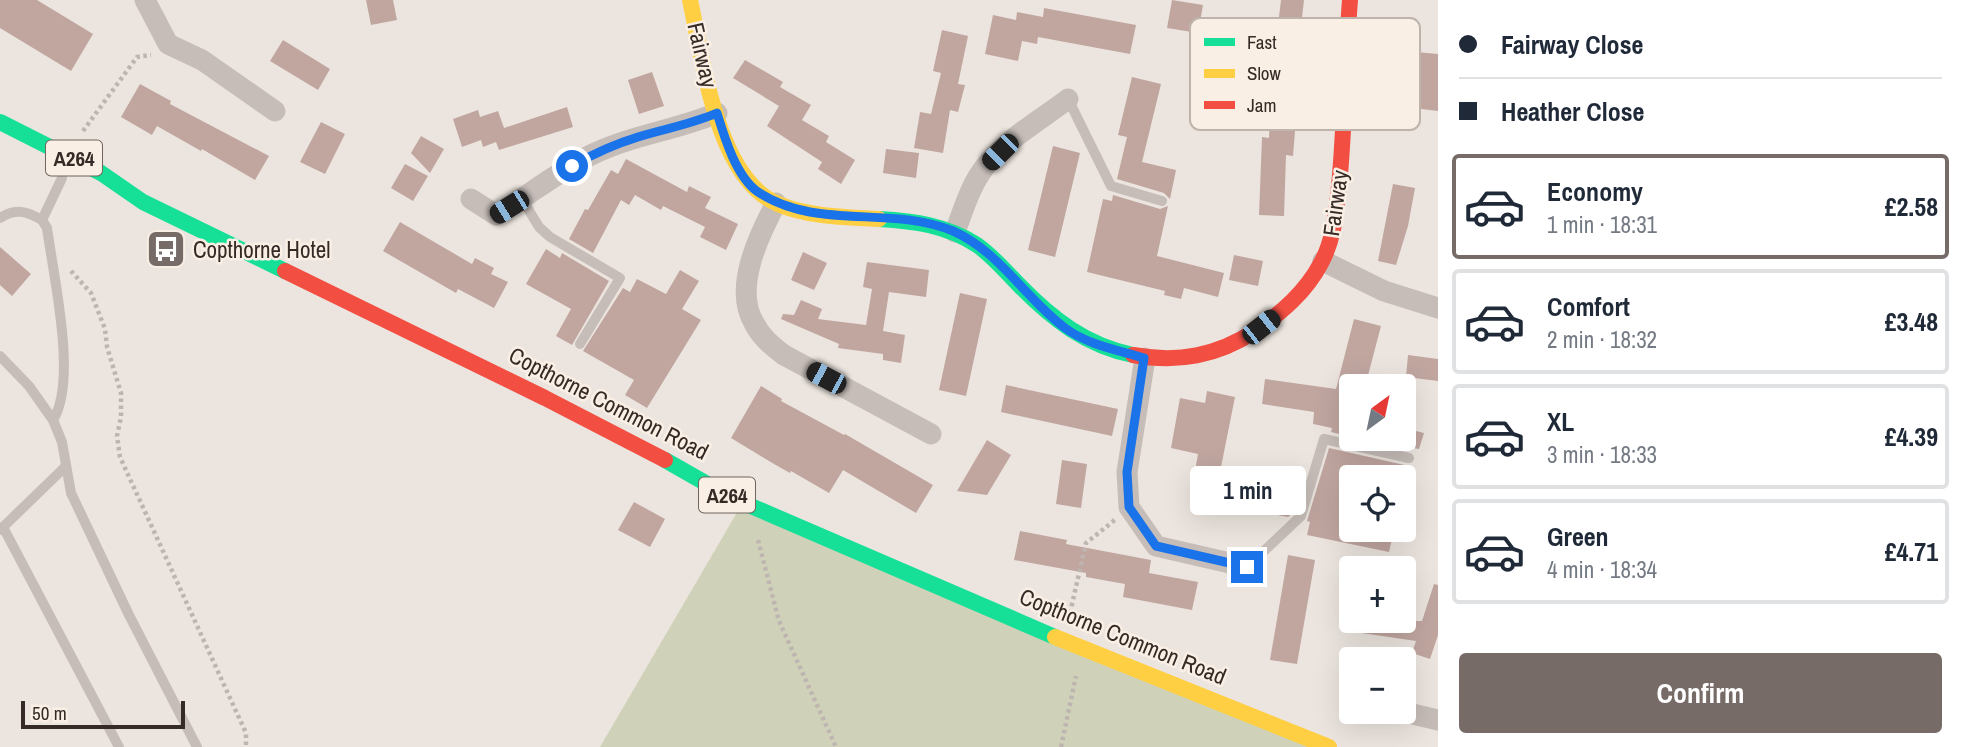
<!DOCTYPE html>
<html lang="en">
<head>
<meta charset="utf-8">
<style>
	:root { --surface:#fff; --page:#f2f2f3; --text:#1f2937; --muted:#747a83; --line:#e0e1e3; --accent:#766b67 }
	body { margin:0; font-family:"Archivo Narrow",sans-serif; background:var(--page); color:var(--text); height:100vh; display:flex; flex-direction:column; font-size:26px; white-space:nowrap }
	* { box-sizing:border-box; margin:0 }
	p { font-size:23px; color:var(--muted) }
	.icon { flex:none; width:38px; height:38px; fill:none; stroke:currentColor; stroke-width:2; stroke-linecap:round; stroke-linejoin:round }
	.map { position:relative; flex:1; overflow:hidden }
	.sheet { display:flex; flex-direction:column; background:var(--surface); width:525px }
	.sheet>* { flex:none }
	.hud { display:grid; align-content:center; height:154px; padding:0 21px; background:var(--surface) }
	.needle { width:46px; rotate:33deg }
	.buttons { position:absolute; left:1339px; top:374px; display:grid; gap:14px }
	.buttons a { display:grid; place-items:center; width:77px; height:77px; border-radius:7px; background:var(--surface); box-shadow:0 7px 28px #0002; font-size:35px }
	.scale { position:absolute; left:21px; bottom:18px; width:164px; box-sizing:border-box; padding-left:7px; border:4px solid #362a26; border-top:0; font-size:19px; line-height:24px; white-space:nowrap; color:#362a26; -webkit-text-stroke:5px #faefe5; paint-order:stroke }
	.end { position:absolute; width:32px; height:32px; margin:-16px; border:9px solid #1a73e8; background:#fff; box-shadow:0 0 0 4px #fff }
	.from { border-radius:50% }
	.bubble { position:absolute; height:49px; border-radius:7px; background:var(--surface); box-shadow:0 7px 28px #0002; font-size:23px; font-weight:700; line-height:49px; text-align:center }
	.car { position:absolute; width:21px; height:42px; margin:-21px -10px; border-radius:9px; box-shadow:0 0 5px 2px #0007; background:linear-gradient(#222 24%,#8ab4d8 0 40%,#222 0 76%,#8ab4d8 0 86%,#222 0) }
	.hud b { display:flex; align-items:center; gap:24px; height:66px; font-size:26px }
	.hud b+b { border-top:2px solid var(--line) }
	.hud i { width:18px; height:18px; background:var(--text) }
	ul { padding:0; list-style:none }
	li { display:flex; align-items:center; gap:21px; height:105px; margin:0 14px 10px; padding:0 7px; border:4px solid var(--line); border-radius:7px }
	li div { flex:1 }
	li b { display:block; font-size:26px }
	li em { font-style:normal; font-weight:700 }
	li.on { border-color:var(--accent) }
	li>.icon { width:63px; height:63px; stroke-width:1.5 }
	.cta { display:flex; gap:14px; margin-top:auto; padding:14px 21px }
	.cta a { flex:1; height:80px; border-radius:7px; background:var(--accent); color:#fff; font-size:28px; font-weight:700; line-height:80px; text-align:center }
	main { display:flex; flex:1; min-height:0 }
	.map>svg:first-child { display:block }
	.green { fill:#cfd2b8 }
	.building { fill:#c1a6a0 }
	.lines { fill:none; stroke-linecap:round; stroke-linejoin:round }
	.path { stroke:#beb5b1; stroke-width:4.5; stroke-dasharray:3.5 3.5; stroke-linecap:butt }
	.lane { stroke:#c6bdb8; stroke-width:10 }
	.street { stroke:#c6bdb8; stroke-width:21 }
	.fast { stroke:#16e098; stroke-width:16 }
	.slow { stroke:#ffcf43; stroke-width:16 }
	.jam { stroke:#f24e42; stroke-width:16 }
	.route { stroke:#1a73e8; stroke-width:9 }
	.labels { text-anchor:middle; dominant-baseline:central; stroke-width:5; stroke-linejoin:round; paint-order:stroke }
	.shield { fill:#faefe5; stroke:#71655f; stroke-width:2 }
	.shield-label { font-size:21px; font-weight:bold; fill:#362a26 }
	.street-label { font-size:23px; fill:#362a26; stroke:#faefe5 }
	.poi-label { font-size:23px; fill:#362a26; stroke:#faefe5; text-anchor:start }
	.key { fill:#faefe5; stroke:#bfb4ac; stroke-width:2 }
	.key-label { font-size:19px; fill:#362a26 }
</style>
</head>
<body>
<main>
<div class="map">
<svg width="1438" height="747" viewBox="0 0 1438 747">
	<rect width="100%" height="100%" fill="#ece5df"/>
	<!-- green -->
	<polygon class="green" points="739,509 1329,747 600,747"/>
	<!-- building -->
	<g class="building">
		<polygon points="0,0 37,0 93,34 71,71 0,28"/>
		<polygon points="366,0 393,0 397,20 371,25"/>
		<polygon points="1172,0 1203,5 1198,33 1167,28"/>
		<polygon points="1281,0 1304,0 1299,44 1302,45 1293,156 1286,155 1284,216 1259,215 1262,137 1269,138 1271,98 1269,98"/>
		<polygon points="1044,8 1136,25 1130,54 1038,37 1037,44 1022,41 1018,61 985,54 993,15 1016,20 1017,12 1043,17"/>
		<polygon points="942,30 968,36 958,84 965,85 958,112 950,110 943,153 914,148 920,112 931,114 941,73 933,71"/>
		<polygon points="283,40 330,69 318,90 270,61"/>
		<polygon points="1416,52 1438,54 1438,111 1413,108"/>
		<polygon points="745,60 783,82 780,87 811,105 802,120 829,136 826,142 855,160 841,184 818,169 822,162 767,126 779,106 733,78"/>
		<polygon points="652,72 664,106 639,114 628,80"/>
		<polygon points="1132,77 1161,84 1142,162 1176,170 1170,199 1164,193 1117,179 1127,137 1118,135"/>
		<polygon points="140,84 171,101 170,104 269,156 255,180 202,149 201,151 157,126 152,135 121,117"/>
		<polygon points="567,107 573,127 499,150 496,142 483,147 481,140 462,147 453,119 478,110 480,117 498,111 504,128"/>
		<polygon points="321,122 345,134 325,174 300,162"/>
		<polygon points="421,136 444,149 430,173 411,153"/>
		<polygon points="1053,146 1080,153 1055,257 1028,250"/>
		<polygon points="886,149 919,153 916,178 883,173"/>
		<polygon points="626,159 687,192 689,186 711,197 705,208 738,224 726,250 700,237 705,227 663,206 661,210 635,195 629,205 621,200 593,253 569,239 585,209 588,210 611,170 618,174"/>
		<polygon points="405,164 428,176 413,201 391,188"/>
		<polygon points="1393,184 1415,188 1408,226 1396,265 1378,261"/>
		<polygon points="1113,195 1160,209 1168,206 1157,256 1224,273 1218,297 1184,288 1181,299 1164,295 1165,291 1087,272 1103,199 1112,201"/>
		<polygon points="400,222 472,264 475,258 494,268 491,274 508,282 494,308 458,289 456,293 383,251"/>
		<polygon points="0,247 31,274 12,296 0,285"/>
		<polygon points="546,249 560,258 562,253 609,281 572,345 556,336 571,309 526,284"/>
		<polygon points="803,252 827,263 814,290 791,280"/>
		<polygon points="1234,255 1263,261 1258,286 1229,280"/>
		<polygon points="867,262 929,270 926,297 889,292 883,331 905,335 901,363 883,360 883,354 838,348 839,344 781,319 783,314 794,315 801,300 822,309 818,319 866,325 872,289 863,287"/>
		<polygon points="680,270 699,281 682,309 701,320 647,408 625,395 634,380 583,351 623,288 630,292 637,279 666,294"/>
		<polygon points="960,293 987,299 966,396 939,390"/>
		<polygon points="1354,319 1381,326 1365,387 1351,387 1351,437 1331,432 1332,428 1313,424 1314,412 1262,404 1265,379 1336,389"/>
		<polygon points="1408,355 1438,359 1438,381 1406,377"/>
		<polygon points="1006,385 1118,409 1112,436 1001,412"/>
		<polygon points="761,386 782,399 781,401 844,435 845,434 933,485 916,513 843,470 829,493 791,471 790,473 774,464 731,438"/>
		<polygon points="1207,391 1235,397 1219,477 1300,493 1294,512 1288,517 1242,508 1244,498 1192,488 1198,454 1171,448 1180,398 1205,403"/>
		<polygon points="1404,428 1424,433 1419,449 1413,448 1412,451 1361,439 1404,439"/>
		<polygon points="987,440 1011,455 987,495 957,491"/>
		<polygon points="1329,448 1409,466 1406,478 1351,478 1351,530 1394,530 1389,552 1307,535 1310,522 1307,521"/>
		<polygon points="1062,460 1087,464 1081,508 1056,504"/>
		<polygon points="634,502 665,519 650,547 618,530"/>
		<polygon points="1020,531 1067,540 1066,544 1151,560 1149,573 1198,582 1192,610 1123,597 1125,584 1086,577 1086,573 1014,560"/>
		<polygon points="1288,555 1315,560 1297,664 1270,660"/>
		<polygon points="1434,584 1438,585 1438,635 1430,659 1412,653 1416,641 1355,632 1355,621 1422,621"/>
	</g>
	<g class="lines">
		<!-- path -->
		<g class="path">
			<polyline points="83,131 137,57 151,55"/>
			<polyline points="71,271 91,293 105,329 107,347 121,393 121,417 117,436 120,457 246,733 246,747"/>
			<polyline points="758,540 779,621 836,747"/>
			<polyline points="1070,613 1086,543 1116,519"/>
			<polyline points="1061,747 1076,676"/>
		</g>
		<!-- lane -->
		<g class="lane">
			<polyline points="1068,99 1111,186 1162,201"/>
			<polyline points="522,199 539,227 550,237 620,278 580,344"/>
			<path d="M0 218C16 208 26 211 42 220"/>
			<polyline points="0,356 29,386 53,420 62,442 71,493 129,615 197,747"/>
			<path d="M53 420C78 381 53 274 47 228L42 220 62 178"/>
			<polyline points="3,527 119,747"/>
			<polyline points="0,530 66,466"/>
			<polyline points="1247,567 1301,516 1324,439 1409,458"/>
		</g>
		<!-- street -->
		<g class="street">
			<polyline points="145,0 168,44 202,60 275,111"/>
			<path d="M471 199 496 215C529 195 559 171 593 154 632 135 677 130 717 113"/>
			<path d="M776 203C759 235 733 288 754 323 761 337 772 346 784 355L931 434"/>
			<path d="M955 232C963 211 970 186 984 168 1006 139 1039 121 1068 99"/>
			<polyline points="1323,261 1384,291 1438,308"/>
			<polyline points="1145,358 1127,472 1129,507 1156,546 1247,567"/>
			<polyline points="1404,712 1438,720"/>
		</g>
		<!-- fast -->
		<g class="fast">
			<polyline points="0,122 101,173 143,202 285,271"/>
			<path d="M879 219C914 221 946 225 977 245 993 256 1006 272 1020 286 1052 319 1087 346 1133 355"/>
			<polyline points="665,460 730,497 1055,637"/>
		</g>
		<!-- slow -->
		<g class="slow">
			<path d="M690 0C703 59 716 178 778 204 809 217 846 217 879 219"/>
			<polyline points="1055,637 1329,747"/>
		</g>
		<!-- jam -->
		<g class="jam">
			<polyline points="285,271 545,398 665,460"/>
			<path d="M1133 355C1178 363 1217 356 1255 331 1281 313 1306 292 1321 263 1334 240 1336 212 1339 186 1345 124 1345 62 1350 0"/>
		</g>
	</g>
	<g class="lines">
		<!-- route -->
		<path class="route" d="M572 166C593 154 615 144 638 137 664 129 692 124 717 113 724 136 736 177 758 192 817 231 890 205 953 231 999 251 1026 299 1065 328 1088 345 1118 350 1144 358L1127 472 1129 507 1156 546 1247 567"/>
	</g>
	<!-- icons -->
	<defs>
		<g id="bus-square" transform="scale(2.0125)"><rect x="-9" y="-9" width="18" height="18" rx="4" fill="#766b67" stroke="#faefe5"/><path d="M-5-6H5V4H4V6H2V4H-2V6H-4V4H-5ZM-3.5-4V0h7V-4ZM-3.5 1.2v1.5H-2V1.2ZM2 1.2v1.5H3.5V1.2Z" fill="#fff"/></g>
	</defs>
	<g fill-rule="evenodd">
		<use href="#bus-square" x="166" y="249"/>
	</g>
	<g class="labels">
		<!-- shield labels -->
		<g class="shield">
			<rect x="46" y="140.5" width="56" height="35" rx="5"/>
			<rect x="699" y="477.5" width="56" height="35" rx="5"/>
		</g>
		<g class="shield-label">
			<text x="74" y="158">A264</text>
			<text x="727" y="495">A264</text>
		</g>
		<!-- street labels -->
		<g class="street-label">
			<text transform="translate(703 55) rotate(77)">Fairway</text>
			<text transform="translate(1335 203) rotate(-82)">Fairway</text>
			<text transform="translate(609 403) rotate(27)">Copthorne Common Road</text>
			<text transform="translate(1123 636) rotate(22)">Copthorne Common Road</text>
		</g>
		<!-- poi labels -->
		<g class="poi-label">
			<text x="193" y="249">Copthorne Hotel</text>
		</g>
	</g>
	<!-- legend -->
	<rect x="1190" y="18" width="230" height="112" rx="10" class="key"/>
	<rect x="1204" y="38" width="31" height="8" fill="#16e098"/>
	<rect x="1204" y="69" width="31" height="9" fill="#ffcf43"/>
	<rect x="1204" y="101" width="31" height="8" fill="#f24e42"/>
	<g class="key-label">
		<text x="1247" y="49">Fast</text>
		<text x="1247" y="80">Slow</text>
		<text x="1247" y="112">Jam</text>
	</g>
</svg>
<div class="buttons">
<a><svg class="needle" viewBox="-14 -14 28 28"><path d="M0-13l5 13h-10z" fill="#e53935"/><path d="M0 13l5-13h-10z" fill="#747a83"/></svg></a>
<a><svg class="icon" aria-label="locate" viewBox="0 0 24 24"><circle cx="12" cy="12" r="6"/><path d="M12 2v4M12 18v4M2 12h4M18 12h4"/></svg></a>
<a>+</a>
<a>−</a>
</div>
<div class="scale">50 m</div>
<i class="end from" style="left:572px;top:166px"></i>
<i class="end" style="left:1247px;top:567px"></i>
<div class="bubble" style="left:1190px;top:466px;width:116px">1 min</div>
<i class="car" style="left:1000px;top:152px;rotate:225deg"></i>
<i class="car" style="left:509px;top:207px;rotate:238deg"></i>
<i class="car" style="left:1261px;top:327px;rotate:52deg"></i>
<i class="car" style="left:826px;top:378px;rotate:298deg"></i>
</div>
<section class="sheet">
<div class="hud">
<b><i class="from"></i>Fairway Close</b>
<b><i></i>Heather Close</b>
</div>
<ul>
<li class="on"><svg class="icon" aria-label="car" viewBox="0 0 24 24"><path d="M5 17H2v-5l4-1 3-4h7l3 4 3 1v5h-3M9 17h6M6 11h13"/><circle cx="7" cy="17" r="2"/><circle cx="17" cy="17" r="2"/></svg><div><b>Economy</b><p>1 min · 18:31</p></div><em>£2.58</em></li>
<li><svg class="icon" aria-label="car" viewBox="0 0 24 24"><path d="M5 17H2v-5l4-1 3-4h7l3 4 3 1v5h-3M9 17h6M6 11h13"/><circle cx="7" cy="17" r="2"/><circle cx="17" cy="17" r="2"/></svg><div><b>Comfort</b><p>2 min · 18:32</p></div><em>£3.48</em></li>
<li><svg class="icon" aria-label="car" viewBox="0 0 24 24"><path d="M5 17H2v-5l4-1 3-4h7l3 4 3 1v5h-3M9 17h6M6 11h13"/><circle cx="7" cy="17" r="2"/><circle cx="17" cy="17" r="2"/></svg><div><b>XL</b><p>3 min · 18:33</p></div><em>£4.39</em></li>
<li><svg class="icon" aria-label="car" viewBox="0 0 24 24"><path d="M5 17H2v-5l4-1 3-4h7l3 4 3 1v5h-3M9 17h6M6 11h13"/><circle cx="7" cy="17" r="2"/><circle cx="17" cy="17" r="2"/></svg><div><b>Green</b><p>4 min · 18:34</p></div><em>£4.71</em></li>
</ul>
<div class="cta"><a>Confirm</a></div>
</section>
</main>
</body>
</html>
